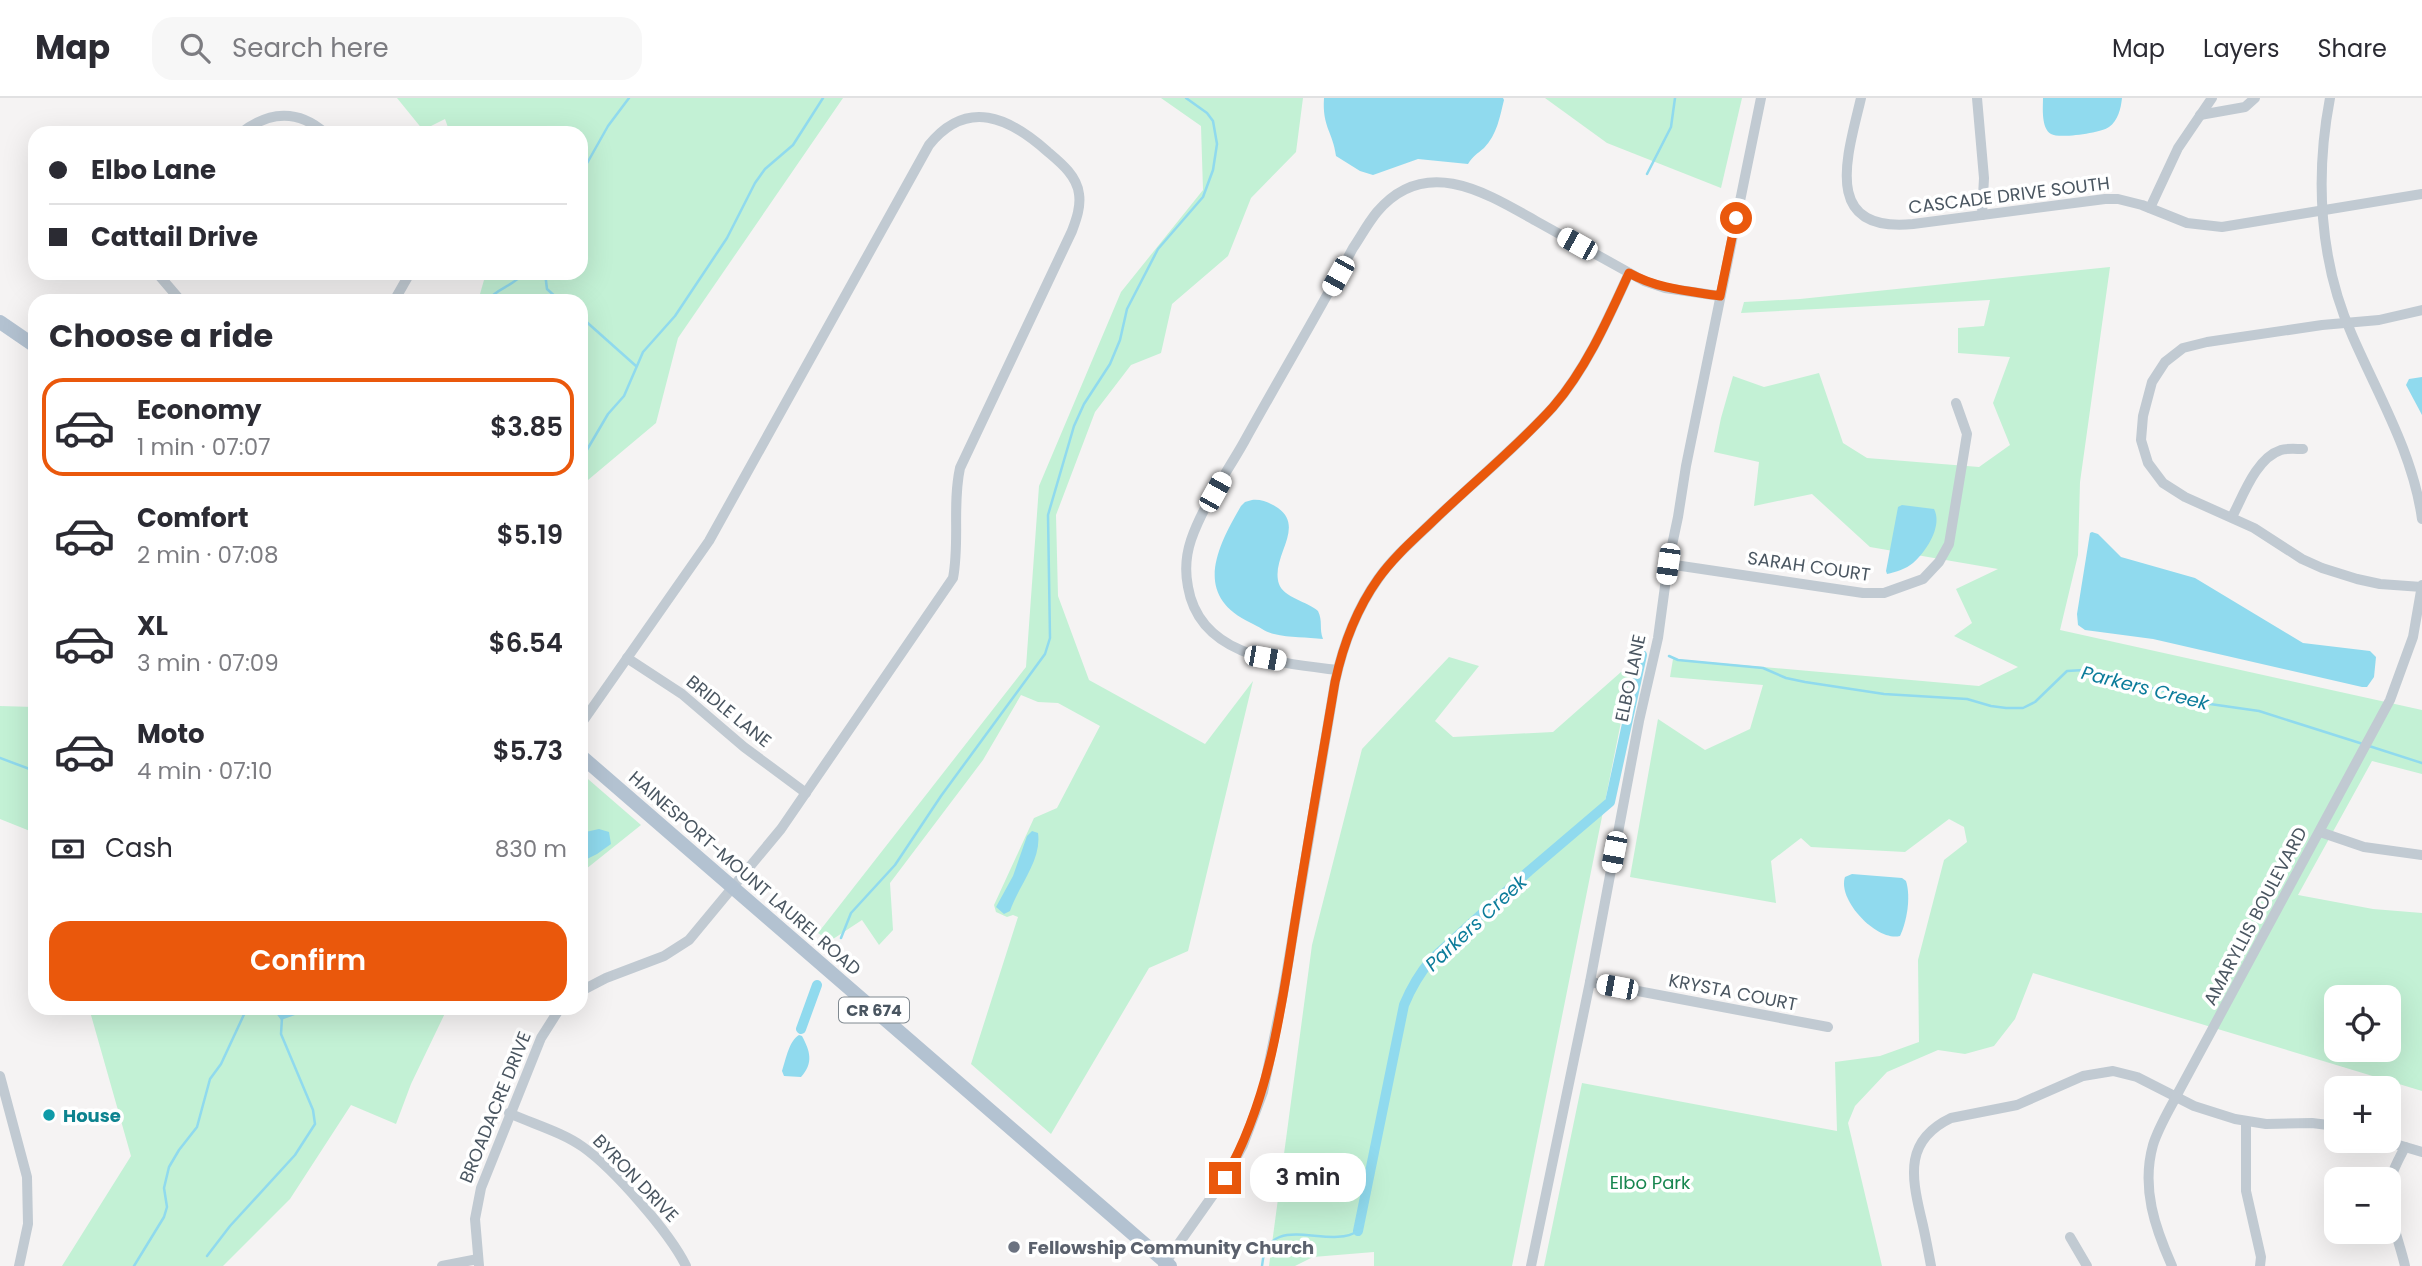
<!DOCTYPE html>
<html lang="en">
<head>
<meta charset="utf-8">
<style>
	:root { --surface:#fff; --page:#f7f7f7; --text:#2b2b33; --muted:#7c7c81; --line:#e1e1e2; --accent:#ea580c }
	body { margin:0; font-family:Poppins,sans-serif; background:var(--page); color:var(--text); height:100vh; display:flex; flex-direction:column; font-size:26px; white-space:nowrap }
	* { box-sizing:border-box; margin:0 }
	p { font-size:23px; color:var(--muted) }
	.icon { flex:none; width:38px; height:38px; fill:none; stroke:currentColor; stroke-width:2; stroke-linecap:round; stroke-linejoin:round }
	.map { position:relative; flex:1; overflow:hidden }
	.side { position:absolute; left:28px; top:196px; width:560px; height:721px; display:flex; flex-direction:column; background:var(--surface); border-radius:21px; box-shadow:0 7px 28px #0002 }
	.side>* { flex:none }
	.banner { position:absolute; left:28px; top:28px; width:560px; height:154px; border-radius:21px; box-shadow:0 7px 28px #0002; display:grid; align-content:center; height:154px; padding:0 21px; background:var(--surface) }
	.tools { position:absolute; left:2324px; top:887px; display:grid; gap:14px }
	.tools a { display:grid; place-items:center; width:77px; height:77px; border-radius:14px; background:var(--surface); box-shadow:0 7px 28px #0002; font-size:35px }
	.end { position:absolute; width:32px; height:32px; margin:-16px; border:9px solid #ea580c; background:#fff; box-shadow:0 0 0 4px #fff }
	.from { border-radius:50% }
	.bubble { position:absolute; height:49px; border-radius:21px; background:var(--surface); box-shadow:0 7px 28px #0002; font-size:23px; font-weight:600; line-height:49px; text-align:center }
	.car { position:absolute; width:21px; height:42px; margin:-21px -10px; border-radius:9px; box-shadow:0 0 5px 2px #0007; background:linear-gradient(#fff 24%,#345 0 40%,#fff 0 76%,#345 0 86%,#fff 0) }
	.banner b { display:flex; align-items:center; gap:24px; height:66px; font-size:26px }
	.banner b+b { border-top:2px solid var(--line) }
	.banner i { width:18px; height:18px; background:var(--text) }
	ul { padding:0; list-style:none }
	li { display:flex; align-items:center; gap:21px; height:98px; margin:0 14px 10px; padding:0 7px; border:4px solid transparent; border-radius:21px }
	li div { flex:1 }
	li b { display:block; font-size:26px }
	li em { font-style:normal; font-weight:600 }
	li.selected { border-color:var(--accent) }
	li>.icon { width:63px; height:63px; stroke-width:1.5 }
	h2 { padding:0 21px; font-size:32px; line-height:84px }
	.pay { display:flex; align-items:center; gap:18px; height:77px; padding:0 21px; font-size:26px }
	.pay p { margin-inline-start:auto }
	.cta { display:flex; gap:14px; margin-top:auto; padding:14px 21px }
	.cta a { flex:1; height:80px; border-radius:21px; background:var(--accent); color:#fff; font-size:28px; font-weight:600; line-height:80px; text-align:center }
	header { display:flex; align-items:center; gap:42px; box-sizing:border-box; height:98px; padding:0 35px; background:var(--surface); border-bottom:2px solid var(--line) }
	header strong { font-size:33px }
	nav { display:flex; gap:38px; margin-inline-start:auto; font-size:24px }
	.search { width:490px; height:63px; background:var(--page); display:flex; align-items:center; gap:18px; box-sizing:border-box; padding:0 24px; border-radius:21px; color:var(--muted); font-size:26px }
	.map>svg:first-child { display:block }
	.green { fill:#c3f1d5; fill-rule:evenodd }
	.water { fill:#90daee }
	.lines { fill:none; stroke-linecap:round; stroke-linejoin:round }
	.stream { stroke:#90daee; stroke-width:2.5 }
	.canal { stroke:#90daee; stroke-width:10 }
	.minor { stroke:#c1cad2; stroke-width:10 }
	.major { stroke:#b3c2d1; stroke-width:14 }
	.route { stroke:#ea580c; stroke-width:9 }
	.culture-dot { fill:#0f9aa8; stroke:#fff; stroke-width:2.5 }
	.worship-dot { fill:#6b7280; stroke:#fff; stroke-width:2.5 }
	.labels { text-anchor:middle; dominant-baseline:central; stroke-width:7; stroke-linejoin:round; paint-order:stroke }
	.shield { fill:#fff; stroke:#808990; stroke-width:2 }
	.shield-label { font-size:16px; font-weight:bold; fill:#4a5661 }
	.street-label { font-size:18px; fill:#4a5661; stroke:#fff }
	.culture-label { font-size:18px; font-weight:bold; fill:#0d838f; stroke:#fff; text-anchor:start }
	.park-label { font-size:18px; fill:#17864f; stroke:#fff }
	.worship-label { font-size:18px; font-weight:bold; fill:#5b616d; stroke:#fff; text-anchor:start }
	.water-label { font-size:19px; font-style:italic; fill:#0c7c9b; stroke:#fff }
</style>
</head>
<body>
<header>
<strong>Map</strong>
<div class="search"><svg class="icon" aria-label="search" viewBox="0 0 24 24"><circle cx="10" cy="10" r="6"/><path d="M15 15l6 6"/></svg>Search here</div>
<nav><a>Map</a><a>Layers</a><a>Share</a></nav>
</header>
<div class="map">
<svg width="2422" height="1168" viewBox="0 0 2422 1168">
	<rect width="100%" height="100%" fill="#f5f3f3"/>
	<!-- green -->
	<g class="green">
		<polygon points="397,0 843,0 678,240 656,325 588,382 584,459 581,462 581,203 478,203 486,175 581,175 581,35 450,35 445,21 423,32"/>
		<polygon points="1161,0 1303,0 1296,54 1251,100 1228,158 1172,206 1161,255 1131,267 1095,314 1056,417 1058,498 1089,582 1205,646 1253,583 1188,853 1149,870 1051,1036 971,966 1018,819 1013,817 1007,819 996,814 994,807 1034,720 1057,710 1100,628 1058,605 1038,604 1021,597 983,662 890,785 893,832 879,847 862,822 830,843 818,835 1026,569 1039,388 1121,194 1203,92 1201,28"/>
		<polygon points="1545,0 1742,0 1721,90 1607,45"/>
		<path d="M2110 169 2080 384 2078 457 2060 532 2422 612V676L2372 663 2298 797 2373 811 2422 815V993L2033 875 2015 921 1994 948 1965 956 1938 952 1887 974 1855 1008 1848 1025 1882 1168H1544L1582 985 1837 1033 1835 964 1880 958 1919 944 1918 862 1944 762 1967 744 1964 729 1949 721 1905 754 1811 749 1801 740 1771 763 1776 805 1630 779 1658 621 1705 652 1750 631 1763 587 1670 579 1673 561 1979 588 2018 569 1954 538 1972 525 1956 491 1998 471 1870 449 1812 396 1754 408 1759 364 1714 354 1721 320 1733 278 1764 289 1819 275 1843 345 1867 360 1979 369 2010 347 1993 305 2010 259 1958 255V230L1984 228 1990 202 1741 215 1744 204 1800 201ZM2336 900H2389V952H2336Z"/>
		<polygon points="1449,559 1479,568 1435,623 1453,639 1553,634 1621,574 1631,574 1512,1168 1374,1168 1374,1154 1313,1159 1295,1168 1269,1168 1312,847 1362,651"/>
		<polygon points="0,608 35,609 35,735 0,721"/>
		<polygon points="581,675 641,727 581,775"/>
		<polygon points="89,910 445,910 447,911 411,986 396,1026 351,1007 290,1101 223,1168 62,1168 131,1058"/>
	</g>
	<!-- water -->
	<g class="water">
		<path d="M1324 0H1503L1504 2C1500 18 1497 37 1484 50 1477 56 1473 58 1468 66L1418 61 1373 77 1360 73 1336 58C1333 34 1322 29 1324 0Z"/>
		<path d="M2043 0H2122C2121 10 2118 23 2109 29 2101 35 2059 41 2051 36 2041 30 2043 10 2043 0Z"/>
		<polygon points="2422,279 2422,317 2406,287 2409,281"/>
		<path d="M1252 402C1262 401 1270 405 1278 410 1306 430 1270 459 1279 486 1283 499 1308 504 1318 513 1323 523 1319 531 1323 541 1307 539 1290 540 1274 536 1265 534 1260 529 1251 525 1193 498 1216 451 1241 408L1245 404Z"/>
		<path d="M1902 407 1934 411C1943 428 1926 454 1913 465 1906 471 1896 474 1887 476L1886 473 1898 409Z"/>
		<polygon points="2092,434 2098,436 2121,459 2195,480 2303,545 2370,553 2376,559 2374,579 2367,589 2362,589 2153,541 2085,532 2078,527 2077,516 2090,435"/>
		<polygon points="599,731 609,734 611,746 597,756 581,764 581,735"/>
		<path d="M1032 733 1038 735C1042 762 1019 787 1010 813L1004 816 996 809 1013 778 1027 738Z"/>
		<path d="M1852 776 1902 780 1906 783C1911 799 1907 823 1900 838 1877 844 1837 802 1845 779Z"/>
		<polygon points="272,910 299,910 295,917 281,922"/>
		<path d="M799 937 802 938C810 953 814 965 801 979L784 978 782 973C786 961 789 943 799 937Z"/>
	</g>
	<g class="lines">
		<!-- stream -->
		<g class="stream">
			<polyline points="581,76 608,28 629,0"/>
			<polyline points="1647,76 1671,29 1675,0"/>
			<polyline points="545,175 547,191 560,203"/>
			<path d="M487 203C497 190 512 189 524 175"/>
			<polyline points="581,219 636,268"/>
			<polyline points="581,362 608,316 624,298 643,254 675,218 727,140 755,85 765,71 793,47 823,0"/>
			<polyline points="1669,558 1678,562 1763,570 1786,580 1805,584 1884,596 1967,601 1991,608 2006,610 2023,610 2035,604 2067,573 2084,572 2091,577 2174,595 2203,605 2259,613 2363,646"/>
			<polyline points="2369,648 2422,665"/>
			<polyline points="0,660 35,673"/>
			<polyline points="841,840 851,815 895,767 941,698 1045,556 1050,540 1048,417 1074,328 1084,306 1110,266 1120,242 1127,211 1158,151 1203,99 1213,72 1217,46 1213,23 1207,15 1186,0"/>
			<polyline points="207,1158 230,1128 295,1057 315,1026 313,1012 281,936 282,920"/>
			<polyline points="134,1168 164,1119 167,1109 164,1090 169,1069 179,1052 197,1029 210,981 221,966 247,910"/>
			<path d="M1262 1168C1267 1111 1328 1153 1358 1133"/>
		</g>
		<!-- canal -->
		<g class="canal">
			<polyline points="801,931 817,887"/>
			<path d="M1358 1133 1404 907C1411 890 1419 876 1431 862L1529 773 1610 704 1642 557"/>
		</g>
		<!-- minor -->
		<g class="minor">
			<path d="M1861 0C1848 56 1820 135 1913 126L2105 101H2118L2142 107 2187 125 2222 129 2422 96"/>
			<polyline points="1977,0 1984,80 1982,117"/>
			<path d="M2330 0C2315 78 2319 163 2352 237 2378 297 2413 355 2422 421"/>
			<polyline points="2200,17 2245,9 2255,0"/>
			<path d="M241 35C269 13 298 11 325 35"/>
			<polyline points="2150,110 2178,50 2212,0"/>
			<polyline points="157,175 181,203"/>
			<polyline points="394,203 410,175"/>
			<polyline points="2422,212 2379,222 2322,227 2207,244 2183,250 2165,264 2152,284 2143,318 2141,342 2148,365 2163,385 2185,399 2254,430 2302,461 2322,470 2357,481 2380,486 2422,489"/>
			<path d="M2232 419C2243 398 2256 360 2281 352 2287 350 2296 351 2303 351"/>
			<polyline points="1668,466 1863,495 1884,495 1923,481 1939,464 1949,446 1967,336 1956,305"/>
			<polyline points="627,560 682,596 744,649 806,695"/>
			<path d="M1337 572C1280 565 1200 559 1188 489 1185 474 1186 457 1191 442 1203 407 1226 376 1244 344 1280 279 1318 215 1353 150 1361 138 1368 125 1377 114 1425 57 1485 94 1536 123 1572 143 1608 163 1644 183L1665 190 1720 198"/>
			<path d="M581 626 709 443 929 47C967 0 1009 19 1048 54 1061 65 1077 78 1079 96 1081 109 1076 122 1072 133L960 370C952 407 960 444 953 480L781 731 689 842 664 858 606 880 581 893"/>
			<polyline points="2320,734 2364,749 2422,757"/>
			<polyline points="1590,884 1828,929"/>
			<polyline points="0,978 27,1079 28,1126 19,1168"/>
			<path d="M509 1015C533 1026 562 1034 583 1049 614 1071 670 1135 686 1168"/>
			<polyline points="2246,1024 2246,1093 2261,1159 2260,1168"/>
			<polyline points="2385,1043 2422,1054"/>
			<path d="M2405 1049C2400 1059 2394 1069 2391 1080 2383 1107 2399 1141 2405 1168"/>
			<polyline points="2070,1139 2087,1168"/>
			<polyline points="442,1168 478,1161"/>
			<polyline points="479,1168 475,1121 481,1090 541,940 560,910"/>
			<path d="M1163 1168 1225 1080 1243 1047 1263 994 1283 896 1335 584C1343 547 1356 512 1378 481 1392 461 1411 444 1429 427 1470 387 1515 351 1553 309 1586 271 1608 221 1629 175"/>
			<polyline points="1531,1168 1590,884 1639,623 1658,540 1668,466 1678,419 1686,368 1761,0"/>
			<path d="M1931 1168C1928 1152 1925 1135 1921 1119 1911 1077 1905 1042 1951 1020L2017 1007 2083 978 2113 973 2137 979 2194 1008 2235 1021 2266 1026 2312 1025 2336 1028"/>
			<path d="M2172 1168C2155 1130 2141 1090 2153 1047 2159 1028 2170 1011 2179 993L2390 602 2413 539 2422 487"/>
		</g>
		<!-- major -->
		<g class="major">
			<polyline points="0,224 35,248"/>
			<polyline points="581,658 1170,1168"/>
		</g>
	</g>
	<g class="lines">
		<!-- route -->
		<path class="route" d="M1225 1080C1268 1004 1280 920 1293 836 1306 752 1321 667 1335 584 1343 547 1356 512 1378 481 1392 461 1411 444 1429 427 1470 387 1515 351 1553 309 1586 271 1608 221 1629 175 1658 191 1688 193 1720 198L1736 120"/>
	</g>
	<!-- markers -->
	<circle class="culture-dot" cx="49" cy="1017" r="7"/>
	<circle class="worship-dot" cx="1014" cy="1149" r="7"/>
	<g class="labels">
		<!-- shield labels -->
		<rect class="shield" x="839" y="899.5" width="70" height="25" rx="5"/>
		<g class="shield-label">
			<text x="874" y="912">CR 674</text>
		</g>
		<!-- street labels -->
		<g class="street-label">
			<text transform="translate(2009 97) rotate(-7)">CASCADE DRIVE SOUTH</text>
			<text transform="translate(1809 468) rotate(8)">SARAH COURT</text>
			<text transform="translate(1630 580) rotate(-78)">ELBO LANE</text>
			<text transform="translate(729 613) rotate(39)">BRIDLE LANE</text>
			<text transform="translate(745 775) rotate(41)">HAINESPORT-MOUNT LAUREL ROAD</text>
			<text transform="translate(2255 818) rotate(-62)">AMARYLLIS BOULEVARD</text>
			<text transform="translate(1733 894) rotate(11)">KRYSTA COURT</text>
			<text transform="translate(495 1009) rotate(-68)">BROADACRE DRIVE</text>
			<text transform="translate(636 1080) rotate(46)">BYRON DRIVE</text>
		</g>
		<!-- culture labels -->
		<g class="culture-label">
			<text x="63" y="1017">House</text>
		</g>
		<!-- park labels -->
		<g class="park-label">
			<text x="1650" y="1084">Elbo Park</text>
		</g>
		<!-- worship labels -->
		<g class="worship-label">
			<text x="1028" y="1149">Fellowship Community Church</text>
		</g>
		<!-- water labels -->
		<g class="water-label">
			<text transform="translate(2145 590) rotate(14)">Parkers Creek</text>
			<text transform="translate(1476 825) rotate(-43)">Parkers Creek</text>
		</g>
	</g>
</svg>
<div class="tools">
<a><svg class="icon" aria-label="locate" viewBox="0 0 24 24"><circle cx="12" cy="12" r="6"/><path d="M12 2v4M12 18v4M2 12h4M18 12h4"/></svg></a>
<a>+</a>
<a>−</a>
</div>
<i class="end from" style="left:1736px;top:120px"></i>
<i class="end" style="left:1225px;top:1080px"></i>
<div class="bubble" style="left:1250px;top:1055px;width:116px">3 min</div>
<i class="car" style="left:1577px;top:146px;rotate:299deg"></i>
<i class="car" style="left:1338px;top:178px;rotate:209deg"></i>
<i class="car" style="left:1215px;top:394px;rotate:29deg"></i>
<i class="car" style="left:1668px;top:466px;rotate:188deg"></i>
<i class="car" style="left:1265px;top:560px;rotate:100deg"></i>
<i class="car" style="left:1614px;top:754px;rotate:191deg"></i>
<i class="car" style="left:1617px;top:889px;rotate:281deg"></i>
<div class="banner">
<b><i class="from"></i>Elbo Lane</b>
<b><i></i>Cattail Drive</b>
</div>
<section class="side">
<h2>Choose a ride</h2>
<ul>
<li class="selected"><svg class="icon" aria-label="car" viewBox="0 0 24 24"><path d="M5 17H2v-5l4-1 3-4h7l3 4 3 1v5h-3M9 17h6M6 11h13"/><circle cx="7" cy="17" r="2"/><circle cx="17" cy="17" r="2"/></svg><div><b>Economy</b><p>1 min · 07:07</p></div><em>$3.85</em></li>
<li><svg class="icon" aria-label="car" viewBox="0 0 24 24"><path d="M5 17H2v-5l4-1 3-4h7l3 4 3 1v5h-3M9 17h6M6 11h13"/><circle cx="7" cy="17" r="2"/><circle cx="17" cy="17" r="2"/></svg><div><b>Comfort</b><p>2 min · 07:08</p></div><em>$5.19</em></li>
<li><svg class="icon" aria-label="car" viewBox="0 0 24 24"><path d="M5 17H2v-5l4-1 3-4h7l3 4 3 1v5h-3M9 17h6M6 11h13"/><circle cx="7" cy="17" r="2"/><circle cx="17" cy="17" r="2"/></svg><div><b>XL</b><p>3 min · 07:09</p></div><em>$6.54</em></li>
<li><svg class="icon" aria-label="car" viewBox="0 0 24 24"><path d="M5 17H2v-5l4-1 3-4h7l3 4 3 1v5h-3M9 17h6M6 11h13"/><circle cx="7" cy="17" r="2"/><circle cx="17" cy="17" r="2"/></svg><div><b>Moto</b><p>4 min · 07:10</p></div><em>$5.73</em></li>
</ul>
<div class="pay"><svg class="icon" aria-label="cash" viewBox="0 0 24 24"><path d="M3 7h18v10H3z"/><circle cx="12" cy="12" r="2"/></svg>Cash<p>830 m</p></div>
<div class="cta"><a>Confirm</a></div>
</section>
</div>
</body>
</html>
